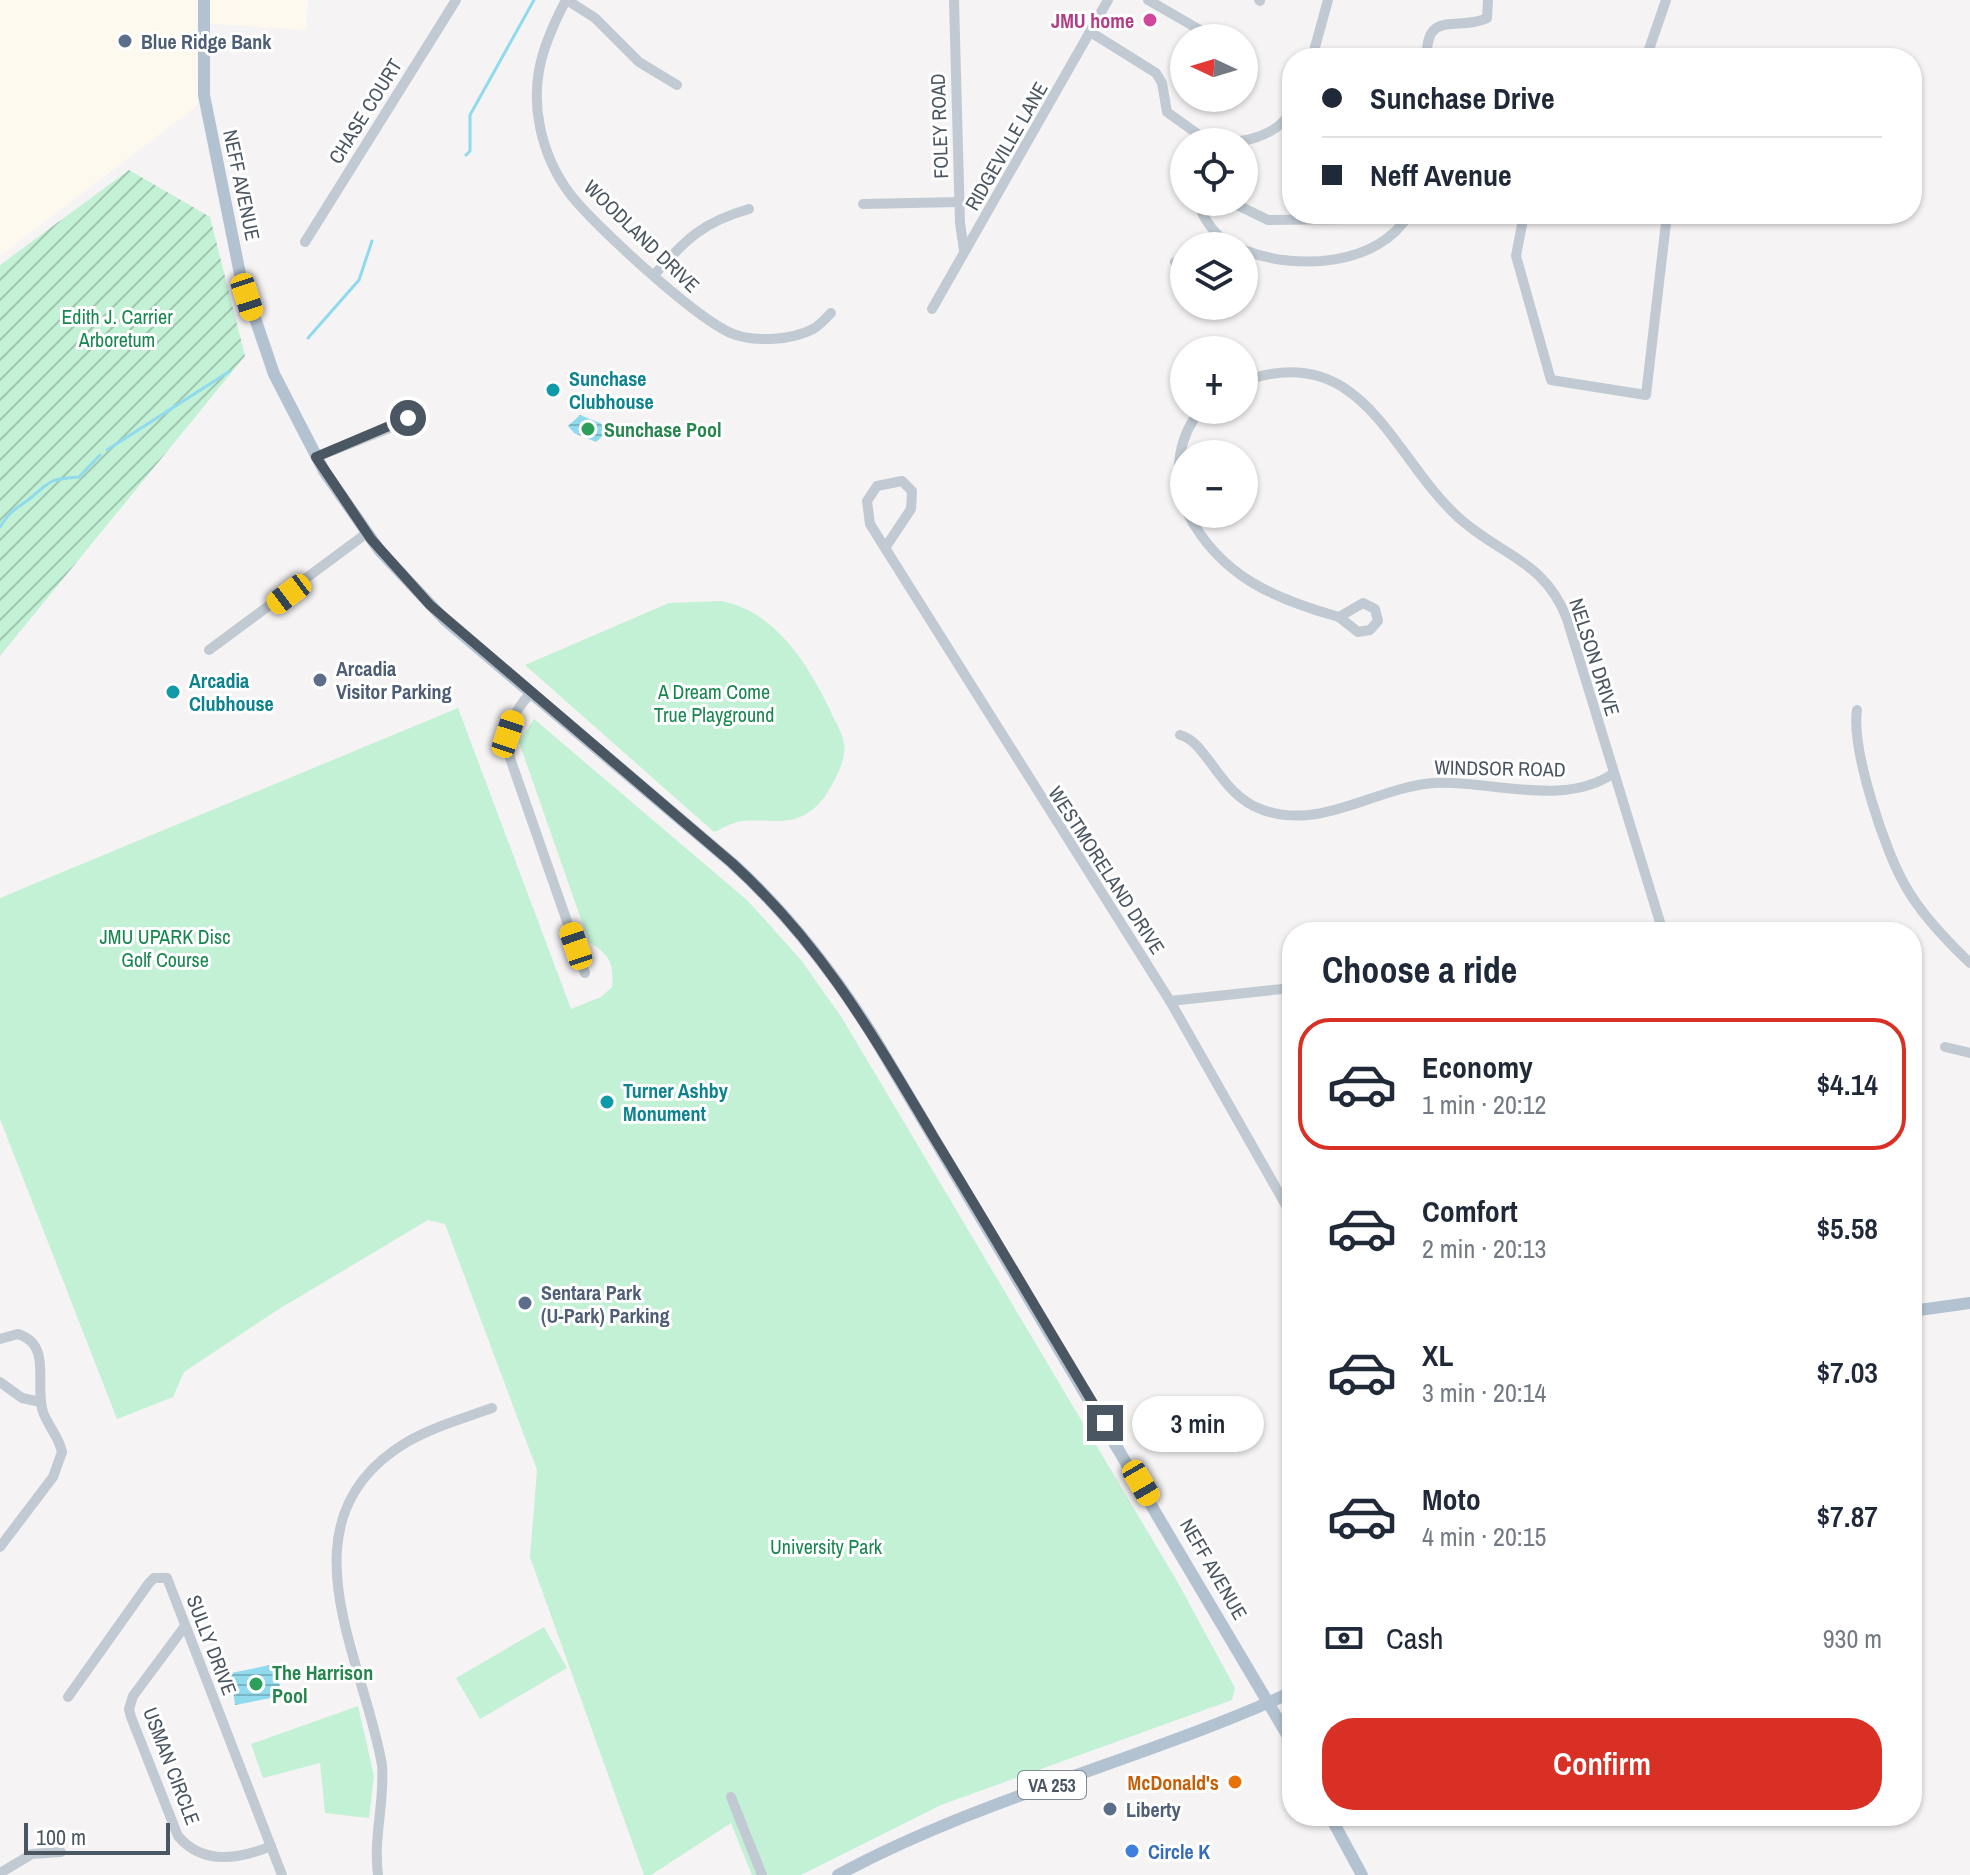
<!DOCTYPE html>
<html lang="en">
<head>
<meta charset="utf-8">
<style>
	:root { --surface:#fff; --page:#f6f6f7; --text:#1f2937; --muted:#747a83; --line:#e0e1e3; --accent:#d93025 }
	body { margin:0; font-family:"Archivo Narrow",sans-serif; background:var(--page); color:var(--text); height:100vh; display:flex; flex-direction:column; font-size:30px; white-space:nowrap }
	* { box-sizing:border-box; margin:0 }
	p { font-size:26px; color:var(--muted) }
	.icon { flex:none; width:44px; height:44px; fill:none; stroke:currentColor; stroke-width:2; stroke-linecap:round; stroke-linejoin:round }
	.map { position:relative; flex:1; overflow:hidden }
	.sheet { position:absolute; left:1282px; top:922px; width:640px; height:904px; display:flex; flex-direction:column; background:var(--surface); border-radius:32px; box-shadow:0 2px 6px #0004 }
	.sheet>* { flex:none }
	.banner { position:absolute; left:1282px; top:48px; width:640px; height:176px; border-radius:32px; box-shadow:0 2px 6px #0004; display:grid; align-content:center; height:176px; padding:0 40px; background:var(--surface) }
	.needle { width:52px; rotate:274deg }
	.tools { position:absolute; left:1170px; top:24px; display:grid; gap:16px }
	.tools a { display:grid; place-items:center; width:88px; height:88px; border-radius:50%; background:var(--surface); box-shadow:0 2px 6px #0004; font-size:40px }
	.scale { position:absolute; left:24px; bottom:20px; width:146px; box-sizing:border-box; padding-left:8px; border:4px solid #4a5661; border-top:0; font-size:22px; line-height:28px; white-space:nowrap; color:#4a5661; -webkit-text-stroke:6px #fff; paint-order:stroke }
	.end { position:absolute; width:36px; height:36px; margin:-18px; border:10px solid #4a5661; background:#fff; box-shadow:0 0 0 4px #fff }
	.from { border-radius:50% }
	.bubble { position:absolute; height:56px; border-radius:28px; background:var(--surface); box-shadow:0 2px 6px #0004; font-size:26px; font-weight:600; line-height:56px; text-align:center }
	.car { position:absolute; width:24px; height:48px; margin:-24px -12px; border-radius:10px; box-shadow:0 0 6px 2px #0007; background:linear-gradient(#f5c518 24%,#345 0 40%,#f5c518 0 76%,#345 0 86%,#f5c518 0) }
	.banner b { display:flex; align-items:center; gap:28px; height:76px; font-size:30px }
	.banner b+b { border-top:2px solid var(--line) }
	.banner i { width:20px; height:20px; background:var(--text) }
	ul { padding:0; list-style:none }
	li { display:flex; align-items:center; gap:24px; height:132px; margin:0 16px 12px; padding:0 24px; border:4px solid transparent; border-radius:32px }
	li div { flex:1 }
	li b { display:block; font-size:30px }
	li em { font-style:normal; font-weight:600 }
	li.selected { border-color:var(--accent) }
	li>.icon { width:72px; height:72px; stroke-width:1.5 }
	h2 { padding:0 40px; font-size:36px; line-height:96px }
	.pay { display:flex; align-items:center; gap:20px; height:88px; padding:0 40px; font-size:30px }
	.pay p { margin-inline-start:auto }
	.cta { display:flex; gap:16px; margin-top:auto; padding:16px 40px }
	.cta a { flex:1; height:92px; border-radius:32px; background:var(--accent); color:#fff; font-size:32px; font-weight:600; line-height:92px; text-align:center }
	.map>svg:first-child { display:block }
	.commercial { fill:#fdf9ef }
	.park { fill:#c3f1d5 }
	.garden { fill:url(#garden-furrows) }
	.water { fill:url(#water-rules) }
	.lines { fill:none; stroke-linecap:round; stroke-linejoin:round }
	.stream { stroke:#90daee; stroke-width:3 }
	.minor { stroke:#c1cad2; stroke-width:10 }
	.major { stroke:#b3c2d1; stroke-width:12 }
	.route { stroke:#4a5661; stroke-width:10 }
	.hotel-dot { fill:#d1479c; stroke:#fff; stroke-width:3 }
	.service-dot { fill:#5c6f8a; stroke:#fff; stroke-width:3 }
	.culture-dot { fill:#0f9aa8; stroke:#fff; stroke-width:3 }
	.leisure-dot { fill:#2e9e5b; stroke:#fff; stroke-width:3 }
	.food-dot { fill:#e8710a; stroke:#fff; stroke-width:3 }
	.shop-dot { fill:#3f7fe0; stroke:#fff; stroke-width:3 }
	.labels { text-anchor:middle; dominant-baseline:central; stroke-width:6; stroke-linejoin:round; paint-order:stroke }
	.shield { fill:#fff; stroke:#808990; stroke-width:2 }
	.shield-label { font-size:18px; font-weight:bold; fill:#4a5661 }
	.hotel-label { font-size:20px; font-weight:bold; fill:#b23c85; stroke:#fff; text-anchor:end }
	.service-label { font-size:20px; font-weight:bold; fill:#4e5e75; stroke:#fff; text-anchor:start }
	.street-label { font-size:20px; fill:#4a5661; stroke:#fff }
	.park-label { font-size:20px; fill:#17864f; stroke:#fff }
	.culture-label { font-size:20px; font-weight:bold; fill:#0d838f; stroke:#fff; text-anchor:start }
	.leisure-label { font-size:20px; font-weight:bold; fill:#27864d; stroke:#fff; text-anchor:start }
	.food-label { font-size:20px; font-weight:bold; fill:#c56008; stroke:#fff; text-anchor:end }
	.shop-label { font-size:20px; font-weight:bold; fill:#366cbe; stroke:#fff; text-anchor:start }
</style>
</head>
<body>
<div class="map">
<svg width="1970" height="1875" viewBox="0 0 1970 1875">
	<defs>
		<pattern id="garden-furrows" width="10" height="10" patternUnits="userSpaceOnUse" patternTransform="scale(2)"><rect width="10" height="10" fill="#c3f1d5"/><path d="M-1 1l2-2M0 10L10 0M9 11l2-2" fill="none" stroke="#a0c6b0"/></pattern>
		<pattern id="water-rules" width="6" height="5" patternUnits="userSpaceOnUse" patternTransform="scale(2)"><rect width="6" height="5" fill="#90daee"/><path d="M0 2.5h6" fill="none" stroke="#78b4c4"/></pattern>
	</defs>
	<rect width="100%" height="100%" fill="#f5f3f3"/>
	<!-- commercial -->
	<polygon class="commercial" points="0,0 308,0 306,30 197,23 198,105 0,256"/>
	<!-- park -->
	<g class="park">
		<path d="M721 601C775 611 808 664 830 710 834 720 843 733 844 744 847 761 832 787 822 800 797 830 774 818 743 821 733 822 723 828 714 832L525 665 669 603Z"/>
		<path d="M458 708 571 1009 601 997 612 987C614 963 610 955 589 942L519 742 534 719 748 901 801 960 842 1018 1177 1581 1235 1688 1232 1700 941 1805 801 1875H752L731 1823 651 1875H644L530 1557 537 1470 445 1224 428 1220 279 1309 184 1372 173 1397 117 1419 0 1119V898Z"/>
		<polygon points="544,1627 567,1668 480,1719 456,1678"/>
		<polygon points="358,1706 374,1776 369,1818 325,1813 320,1763 263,1778 251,1744"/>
	</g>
	<!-- garden -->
	<polygon class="garden" points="129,170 210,217 245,356 0,656 0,265"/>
	<!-- water -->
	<g class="water">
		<polygon points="580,415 600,423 608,431 596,442 574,433 568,426"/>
		<polygon points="275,1664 282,1696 235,1705 231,1673"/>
	</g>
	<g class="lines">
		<!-- stream -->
		<g class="stream">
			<polyline points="466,155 470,151 470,115 534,0"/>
			<polyline points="308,338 359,280 372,241"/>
			<polyline points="107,450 230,371"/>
			<path d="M0 527C12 507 17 510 33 496 52 479 52 479 79 477L100 455"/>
		</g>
		<!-- minor -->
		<g class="minor">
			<path d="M566 0C544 42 530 79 540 127 545 151 555 174 570 194 593 224 701 324 736 335 758 342 792 340 813 329 819 326 826 318 831 313"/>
			<polyline points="567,0 595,18 639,62 677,85"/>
			<polyline points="954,0 960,223 964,250"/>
			<polyline points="1148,0 1214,38"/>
			<polyline points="1259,0 1260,1"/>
			<path d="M1092 33 1156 73 1162 83 1167 112 1206 140C1236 147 1279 137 1292 109"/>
			<polyline points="1312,58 1328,0"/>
			<path d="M1427 58C1425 8 1460 32 1487 18L1488 0"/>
			<polyline points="1646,58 1666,0"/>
			<path d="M1198 202C1203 219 1217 239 1234 246"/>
			<polyline points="1231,202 1268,220 1349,219 1354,214"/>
			<polyline points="863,204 959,202"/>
			<polyline points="1524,214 1516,256 1551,380 1646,395 1667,214"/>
			<polyline points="305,242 456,0"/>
			<path d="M1244 250C1296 271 1379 266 1409 214"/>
			<polyline points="1175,262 1184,259"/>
			<path d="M655 274C686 239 703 222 749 209"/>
			<polyline points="932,309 1108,0"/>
			<path d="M1244 381C1363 339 1391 456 1458 517 1499 555 1545 560 1567 619L1663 932"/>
			<polyline points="316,457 420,416"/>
			<polygon points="902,481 912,491 911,509 885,548 870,524 867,501 877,486"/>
			<path d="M1184 505C1174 472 1178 436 1201 410"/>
			<path d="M1188 514C1221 577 1275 599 1339 617"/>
			<polyline points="885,548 1170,1001 1292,1216"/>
			<polygon points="1363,603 1375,609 1378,621 1370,630 1358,632 1339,617"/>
			<polyline points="209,650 367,533"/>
			<path d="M530 694C511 714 507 731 510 758L585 973"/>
			<path d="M1857 710C1851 749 1885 852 1906 887 1921 914 1947 941 1970 963"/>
			<path d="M1180 735C1208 742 1219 795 1263 810 1322 831 1376 787 1434 783 1491 780 1564 808 1614 773"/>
			<polyline points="1170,1001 1292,988"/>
			<polyline points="1945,1047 1970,1053"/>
			<path d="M0 1339 18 1334C53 1345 34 1385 43 1412 48 1426 59 1437 62 1452L53 1477 0 1547"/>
			<polyline points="0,1382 22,1398 41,1402"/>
			<path d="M185 1626 133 1696 129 1709 131 1717 178 1836C203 1866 240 1859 271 1846"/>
			<polyline points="68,1697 149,1583 154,1578 167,1578 282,1875"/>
			<polyline points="731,1797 762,1875"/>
			<polyline points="0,1873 32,1854 61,1852"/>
			<path d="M378 1875C373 1837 385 1802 382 1765 363 1655 277 1520 407 1442 433 1427 464 1418 492 1408"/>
		</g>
		<!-- major -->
		<g class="major">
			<path d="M204 0V95L240 274 274 374 324 471 380 551 445 620 732 863C789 915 834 973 875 1039L1292 1743"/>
			<polyline points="1912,1311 1970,1303"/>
			<polyline points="1330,1816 1362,1875"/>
			<path d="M838 1875C982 1797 1144 1760 1292 1692"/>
		</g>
	</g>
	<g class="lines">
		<!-- route -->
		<path class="route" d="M408 418 316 457 371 539 430 605 732 863C822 945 871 1032 933 1136 991 1231 1047 1327 1105 1423"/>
	</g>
	<!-- markers -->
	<circle class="hotel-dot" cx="1150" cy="20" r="8"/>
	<g class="service-dot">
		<circle cx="125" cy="41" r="8"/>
		<circle cx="320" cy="680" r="8"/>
		<circle cx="525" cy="1303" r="8"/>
		<circle cx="1110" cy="1809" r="8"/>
	</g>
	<g class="culture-dot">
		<circle cx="553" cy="390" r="8"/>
		<circle cx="173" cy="692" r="8"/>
		<circle cx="607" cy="1102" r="8"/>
	</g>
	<g class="leisure-dot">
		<circle cx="588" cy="429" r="8"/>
		<circle cx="256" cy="1684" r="8"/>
	</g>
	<circle class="food-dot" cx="1235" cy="1782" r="8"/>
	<circle class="shop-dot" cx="1132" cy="1851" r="8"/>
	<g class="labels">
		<!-- shield labels -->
		<rect class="shield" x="1018" y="1771" width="68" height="28" rx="6"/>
		<g class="shield-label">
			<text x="1052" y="1785">VA 253</text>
		</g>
		<!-- hotel labels -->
		<g class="hotel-label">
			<text x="1134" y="20">JMU home</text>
		</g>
		<!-- service labels -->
		<g class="service-label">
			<text x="141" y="41">Blue Ridge Bank</text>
			<text x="336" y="668">Arcadia<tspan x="336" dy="23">Visitor Parking</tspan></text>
			<text x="541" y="1292">Sentara Park<tspan x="541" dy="23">(U-Park) Parking</tspan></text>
			<text x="1126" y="1809">Liberty</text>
		</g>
		<!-- street labels -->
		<g class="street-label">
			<text transform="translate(365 111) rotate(-58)">CHASE COURT</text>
			<text transform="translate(939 126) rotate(-92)">FOLEY ROAD</text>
			<text transform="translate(1006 146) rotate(-60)">RIDGEVILLE LANE</text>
			<text transform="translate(242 185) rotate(78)">NEFF AVENUE</text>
			<text transform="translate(642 236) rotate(44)">WOODLAND DRIVE</text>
			<text transform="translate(1595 657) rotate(72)">NELSON DRIVE</text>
			<text transform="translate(1500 768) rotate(1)">WINDSOR ROAD</text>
			<text transform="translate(1107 870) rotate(57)">WESTMORELAND DRIVE</text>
			<text transform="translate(1214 1569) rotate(60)">NEFF AVENUE</text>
			<text transform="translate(212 1645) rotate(69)">SULLY DRIVE</text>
			<text transform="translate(172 1766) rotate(69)">USMAN CIRCLE</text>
		</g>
		<!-- park labels -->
		<g class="park-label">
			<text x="117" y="316">Edith J. Carrier<tspan x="117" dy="23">Arboretum</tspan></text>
			<text x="714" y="691">A Dream Come<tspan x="714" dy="23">True Playground</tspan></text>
			<text x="165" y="936">JMU UPARK Disc<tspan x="165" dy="23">Golf Course</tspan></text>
			<text x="826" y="1546">University Park</text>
		</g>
		<!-- culture labels -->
		<g class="culture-label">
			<text x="569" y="378">Sunchase<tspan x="569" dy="23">Clubhouse</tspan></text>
			<text x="189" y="680">Arcadia<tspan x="189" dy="23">Clubhouse</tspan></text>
			<text x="623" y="1090">Turner Ashby<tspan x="623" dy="23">Monument</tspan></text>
		</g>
		<!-- leisure labels -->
		<g class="leisure-label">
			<text x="604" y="429">Sunchase Pool</text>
			<text x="272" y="1672">The Harrison<tspan x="272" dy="23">Pool</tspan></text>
		</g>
		<!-- food labels -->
		<g class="food-label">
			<text x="1219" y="1782">McDonald's</text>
		</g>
		<!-- shop labels -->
		<g class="shop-label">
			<text x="1148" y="1851">Circle K</text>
		</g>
	</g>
</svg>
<div class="tools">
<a><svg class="needle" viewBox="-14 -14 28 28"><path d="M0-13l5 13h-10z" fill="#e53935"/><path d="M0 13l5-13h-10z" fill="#747a83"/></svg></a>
<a><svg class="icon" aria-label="locate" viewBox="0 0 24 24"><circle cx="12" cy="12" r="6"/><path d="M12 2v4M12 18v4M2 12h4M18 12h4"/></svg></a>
<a><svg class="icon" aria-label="layers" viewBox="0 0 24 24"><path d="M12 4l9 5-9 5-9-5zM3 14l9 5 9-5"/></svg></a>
<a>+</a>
<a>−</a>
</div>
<div class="scale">100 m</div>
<i class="end from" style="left:408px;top:418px"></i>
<i class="end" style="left:1105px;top:1423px"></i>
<div class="bubble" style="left:1132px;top:1396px;width:132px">3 min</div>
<i class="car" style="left:247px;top:297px;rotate:162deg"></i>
<i class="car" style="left:289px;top:594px;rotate:233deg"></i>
<i class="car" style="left:508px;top:734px;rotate:18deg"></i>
<i class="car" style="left:576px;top:946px;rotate:341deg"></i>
<i class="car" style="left:1141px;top:1483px;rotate:150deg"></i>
<div class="banner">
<b><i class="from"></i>Sunchase Drive</b>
<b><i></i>Neff Avenue</b>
</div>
<section class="sheet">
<h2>Choose a ride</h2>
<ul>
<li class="selected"><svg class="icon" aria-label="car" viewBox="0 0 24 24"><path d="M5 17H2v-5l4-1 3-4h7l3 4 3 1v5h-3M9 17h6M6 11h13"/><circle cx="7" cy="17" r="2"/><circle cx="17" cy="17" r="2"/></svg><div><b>Economy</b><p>1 min · 20:12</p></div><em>$4.14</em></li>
<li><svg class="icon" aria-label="car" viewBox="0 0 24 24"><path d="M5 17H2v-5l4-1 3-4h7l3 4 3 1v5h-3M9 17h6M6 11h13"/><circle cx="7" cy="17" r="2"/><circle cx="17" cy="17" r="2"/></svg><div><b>Comfort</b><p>2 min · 20:13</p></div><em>$5.58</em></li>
<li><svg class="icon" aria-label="car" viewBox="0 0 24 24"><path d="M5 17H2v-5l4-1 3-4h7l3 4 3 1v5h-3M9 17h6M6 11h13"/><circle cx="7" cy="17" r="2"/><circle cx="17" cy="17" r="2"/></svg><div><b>XL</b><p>3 min · 20:14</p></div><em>$7.03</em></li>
<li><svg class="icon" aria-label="car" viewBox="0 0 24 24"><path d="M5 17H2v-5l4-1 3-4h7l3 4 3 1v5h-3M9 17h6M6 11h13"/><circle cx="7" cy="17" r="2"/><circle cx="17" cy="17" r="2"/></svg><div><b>Moto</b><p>4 min · 20:15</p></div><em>$7.87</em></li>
</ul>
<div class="pay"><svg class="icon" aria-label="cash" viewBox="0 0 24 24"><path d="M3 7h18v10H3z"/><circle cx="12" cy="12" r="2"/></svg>Cash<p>930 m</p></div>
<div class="cta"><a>Confirm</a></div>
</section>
</div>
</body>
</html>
